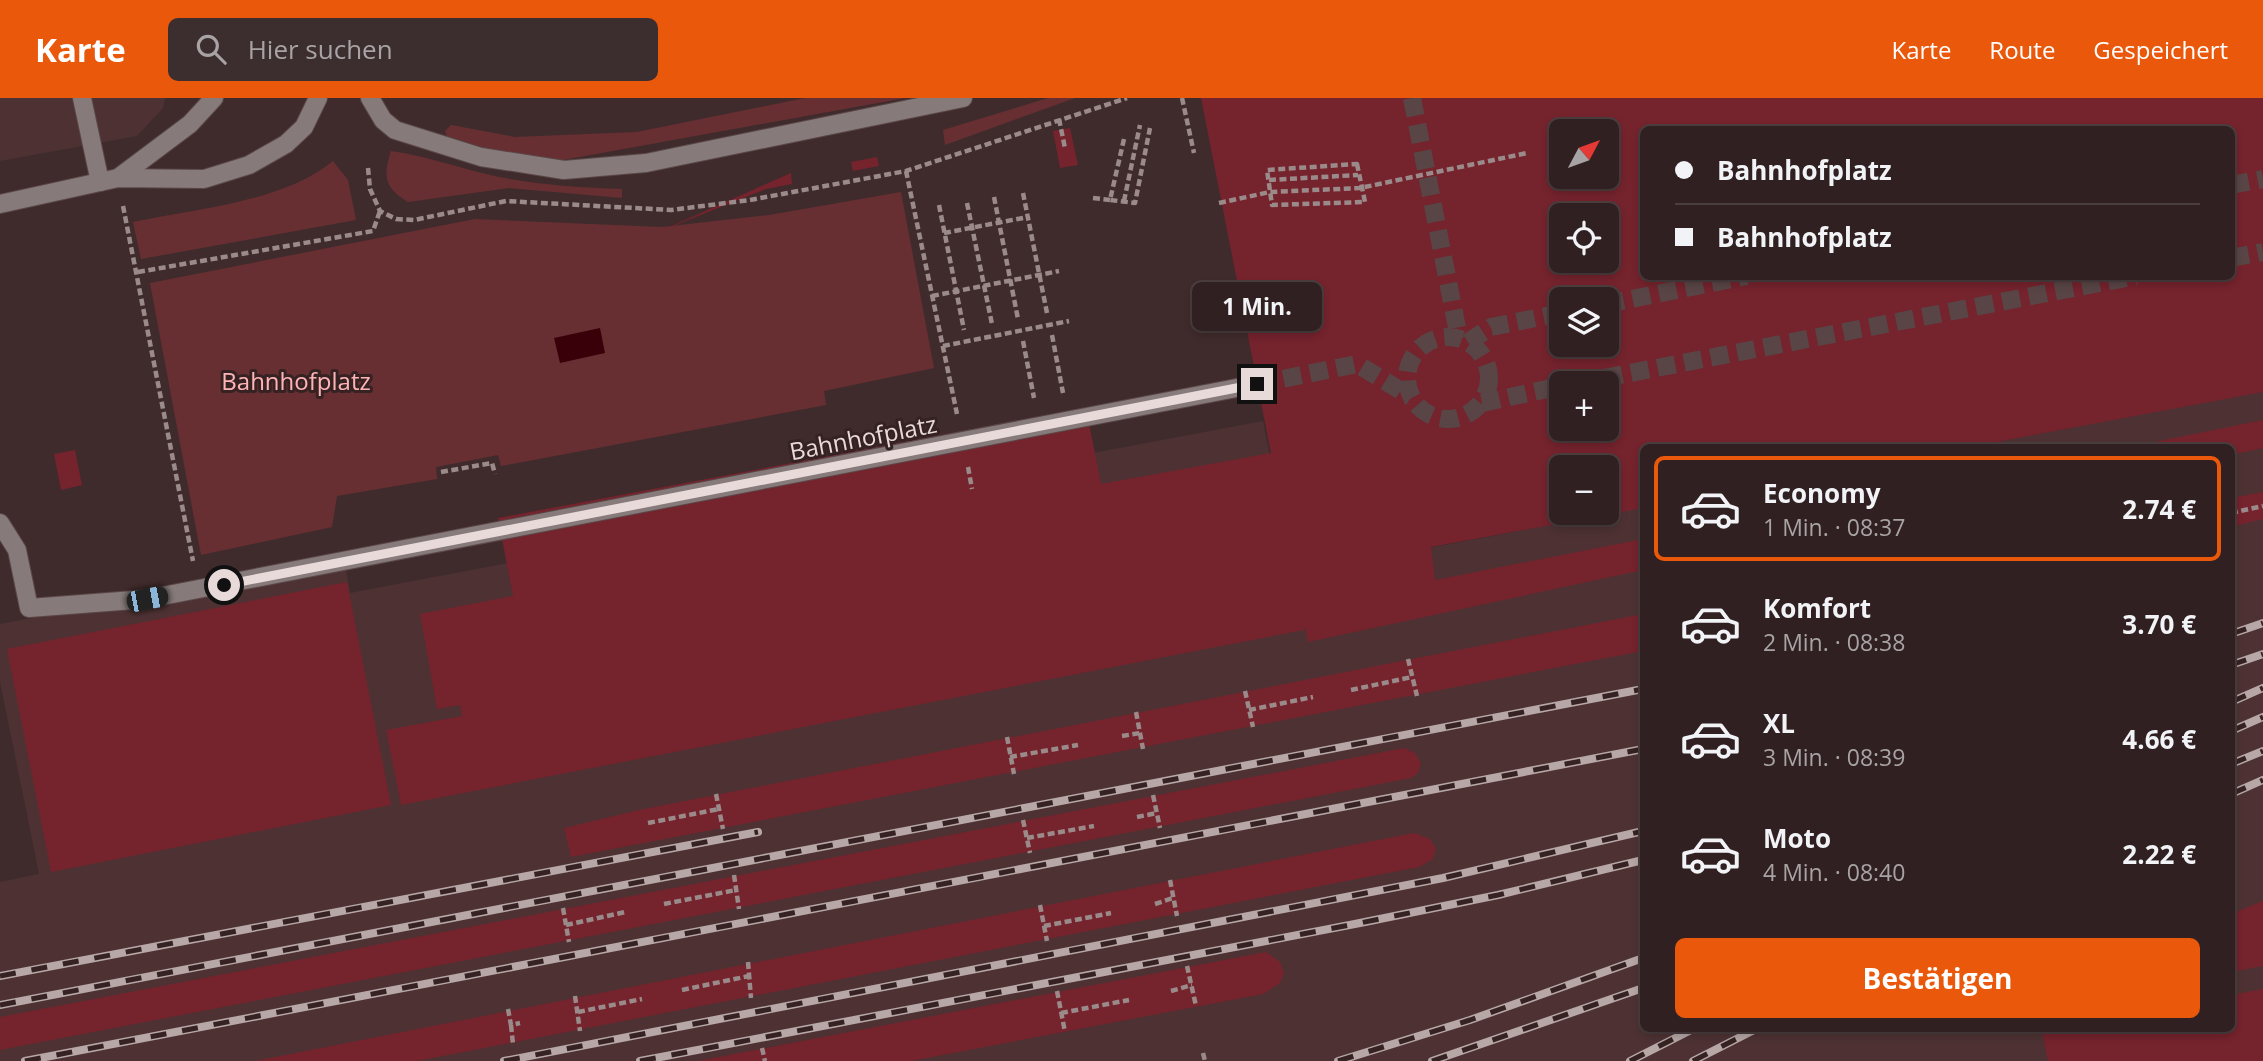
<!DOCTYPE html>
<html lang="de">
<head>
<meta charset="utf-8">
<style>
	:root { --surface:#302021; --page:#3c2d2e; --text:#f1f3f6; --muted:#a8a3a5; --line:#4b3e3f; --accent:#ea580c }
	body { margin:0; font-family:"Open Sans",sans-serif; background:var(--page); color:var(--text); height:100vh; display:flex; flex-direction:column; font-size:26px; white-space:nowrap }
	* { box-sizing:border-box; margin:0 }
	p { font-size:23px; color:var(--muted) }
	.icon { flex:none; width:38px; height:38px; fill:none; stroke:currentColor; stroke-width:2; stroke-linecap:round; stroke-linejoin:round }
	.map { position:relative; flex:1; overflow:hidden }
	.sheet { position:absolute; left:1640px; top:346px; width:595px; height:588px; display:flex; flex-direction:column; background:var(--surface); border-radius:10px; box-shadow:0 4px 10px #0003,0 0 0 2px var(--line) }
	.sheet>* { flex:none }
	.banner { position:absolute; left:1640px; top:28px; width:595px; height:154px; border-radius:10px; box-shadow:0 4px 10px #0003,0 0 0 2px var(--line); display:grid; align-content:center; height:154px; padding:0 35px; background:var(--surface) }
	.needle { width:46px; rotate:49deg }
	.buttons { position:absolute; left:1549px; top:21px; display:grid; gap:14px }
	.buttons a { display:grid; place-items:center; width:70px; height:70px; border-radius:10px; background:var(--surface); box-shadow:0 4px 10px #0003,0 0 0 2px var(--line); font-size:35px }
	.end { position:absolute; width:32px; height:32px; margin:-16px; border:9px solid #e9dada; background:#111; box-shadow:0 0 0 4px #111 }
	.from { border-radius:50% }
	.bubble { position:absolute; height:49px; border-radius:10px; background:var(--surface); box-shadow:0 4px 10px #0003,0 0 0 2px var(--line); font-size:23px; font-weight:700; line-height:49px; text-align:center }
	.car { position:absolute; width:21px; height:42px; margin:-21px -10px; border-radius:9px; box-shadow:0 0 5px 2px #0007; background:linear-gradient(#222 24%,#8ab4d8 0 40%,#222 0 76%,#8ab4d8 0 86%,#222 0) }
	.banner b { display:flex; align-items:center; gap:24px; height:66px; font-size:26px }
	.banner b+b { border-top:2px solid var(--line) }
	.banner i { width:18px; height:18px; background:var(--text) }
	ul { padding:12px 0 0; list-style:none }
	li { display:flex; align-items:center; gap:21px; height:105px; margin:0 14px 10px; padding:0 21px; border:4px solid transparent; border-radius:10px }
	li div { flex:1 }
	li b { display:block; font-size:26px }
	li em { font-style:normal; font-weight:700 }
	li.current { border-color:var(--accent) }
	li>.icon { width:63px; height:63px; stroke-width:1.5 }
	.action { display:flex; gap:14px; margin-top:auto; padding:14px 35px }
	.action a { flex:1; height:80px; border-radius:10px; background:var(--accent); color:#fff; font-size:28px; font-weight:700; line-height:80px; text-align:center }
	header { display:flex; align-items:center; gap:42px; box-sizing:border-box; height:98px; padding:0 35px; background:var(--accent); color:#fff }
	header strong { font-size:33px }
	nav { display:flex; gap:38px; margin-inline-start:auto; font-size:24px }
	.search { width:490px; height:63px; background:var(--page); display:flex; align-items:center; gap:18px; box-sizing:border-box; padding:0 24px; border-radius:10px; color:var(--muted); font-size:26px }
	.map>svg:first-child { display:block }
	.built { fill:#4e3233 }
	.green { fill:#682f33 }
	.water { fill:#390009 }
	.building { fill:#75232d; fill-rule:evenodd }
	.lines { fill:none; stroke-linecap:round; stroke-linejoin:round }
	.minor-tunnel { stroke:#594546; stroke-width:18; stroke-dasharray:18 9; stroke-linecap:butt }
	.minor-casing { stroke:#5b4748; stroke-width:20 }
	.path { stroke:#9b8a8a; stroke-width:4.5; stroke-dasharray:7 3.5; stroke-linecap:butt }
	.minor { stroke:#867a7a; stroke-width:18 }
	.rail-casing { stroke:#b7a7a7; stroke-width:8 }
	.rail { stroke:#362222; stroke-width:5; stroke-dasharray:16; stroke-linecap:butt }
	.route { stroke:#e9dada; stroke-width:9 }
	.labels { text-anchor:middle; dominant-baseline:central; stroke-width:6; stroke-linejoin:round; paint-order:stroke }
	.park-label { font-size:24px; fill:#feb4b6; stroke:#362222 }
	.street-label { font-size:24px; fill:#e9dada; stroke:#362222 }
</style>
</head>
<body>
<header>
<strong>Karte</strong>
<div class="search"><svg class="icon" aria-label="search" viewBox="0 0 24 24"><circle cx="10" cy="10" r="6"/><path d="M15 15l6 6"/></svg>Hier suchen</div>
<nav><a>Karte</a><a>Route</a><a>Gespeichert</a></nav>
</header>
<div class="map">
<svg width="2263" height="963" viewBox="0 0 2263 963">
	<rect width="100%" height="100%" fill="#402b2c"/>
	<!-- built -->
	<g class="built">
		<polygon points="0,0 165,0 163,10 137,38 0,63"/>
		<polygon points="2263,290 2263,963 0,963 0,784 39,776 0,583 0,526 344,461 350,495 1263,323 1293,476 1643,409 1643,931 2231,931 2231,350 1951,350"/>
	</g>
	<!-- green -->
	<g class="green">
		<polygon points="805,0 905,0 563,62 500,55 447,38 445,33 451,27 515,39 637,34"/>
		<polygon points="1048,0 1075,0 945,47 943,32"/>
		<path d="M391 53C424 58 454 68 486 76 531 87 576 89 622 91V100L509 90 408 104C384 90 383 78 391 53Z"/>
		<path d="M333 63 348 82 356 122 141 161 133 124C196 111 283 104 333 63Z"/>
		<polygon points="901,94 934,270 824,293 826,307 501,368 498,357 436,369 437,381 337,398 332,429 201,457 150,185 475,121 662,129 769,117"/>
	</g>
	<!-- water -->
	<polygon class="water" points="600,230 605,255 560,265 554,240"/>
	<!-- building -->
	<g class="building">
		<path d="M1201 0H2263V294L1964 350H1643V410L1431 449 1435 482 1643 441V472L1308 544 1305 529 1304 532 401 707 386 632 462 618 460 607 437 611 420 516 513 498 498 420 1086 310 1101 386 1271 355ZM1643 32H2231V178H1643ZM1561 33H1606V79H1561ZM1561 117H1606V163H1561ZM1561 201H1606V247H1561ZM1561 285H1606V331H1561ZM1561 369H1606V415H1561Z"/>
		<polygon points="1070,30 1078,67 1060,70 1053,33"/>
		<polygon points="877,59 879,68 853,73 851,64"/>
		<polygon points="791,75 792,86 766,91 658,134"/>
		<polygon points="2263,322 2263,350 2231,357 2231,350 2125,350"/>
		<polygon points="75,352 82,387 61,392 54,356"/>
		<polygon points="2263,394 2263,421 2231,429 2231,400"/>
		<polygon points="347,484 391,707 51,774 7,551"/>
		<polygon points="1643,516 1643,553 571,759 564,730 639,712"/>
		<polygon points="1404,650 1415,655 1421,665 1418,675 1411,680 0,952 0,919"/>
		<polygon points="1414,735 1430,741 1436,751 1433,761 1419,769 417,963 255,963"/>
		<polygon points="2263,803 2263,868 2231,874 2231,816"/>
		<polygon points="1266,854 1280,864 1284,875 1280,885 1263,896 911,963 698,963"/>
		<polygon points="2263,891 2263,963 2048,963 2042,933 2231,931 2231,897"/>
	</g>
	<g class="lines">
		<!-- minor-tunnel -->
		<g class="minor-tunnel">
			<polyline points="1412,0 1459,240"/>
			<polyline points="2231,87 2263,81"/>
			<polyline points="2231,160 2263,154"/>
			<polyline points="1606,206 1747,178"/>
			<circle cx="1448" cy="280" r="41"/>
			<polyline points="1468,244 1491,229 1561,215"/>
			<polyline points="1578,285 2136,178"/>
			<polyline points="1257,286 1357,266 1411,299"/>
			<polyline points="1482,305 1561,288"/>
		</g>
		<!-- minor casing -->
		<g class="minor-casing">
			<g id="minor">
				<polyline points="82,0 100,84"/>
				<polyline points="370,0 383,22 395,32 481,59 564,72 646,65 963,0"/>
				<polyline points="118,80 190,26 214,0"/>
				<polyline points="0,106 118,80 204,81 249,67 286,46 304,29 318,0"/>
				<polyline points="0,425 17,452 29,510 147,501 1257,286"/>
			</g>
		</g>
		<!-- path -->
		<g class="path">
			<polyline points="1182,0 1194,55"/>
			<polyline points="1059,21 1065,50"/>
			<polyline points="1124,41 1110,102 1135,105 1150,30"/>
			<polygon points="1357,66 1365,104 1272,107 1267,72"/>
			<polyline points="368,70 370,91 380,113 396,121 414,122 506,103 671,112 750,102 906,73 1127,0"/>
			<polyline points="906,73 957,316"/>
			<polyline points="1269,82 1358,77"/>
			<polyline points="1023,95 1047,215"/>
			<polyline points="994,99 1018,221"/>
			<polyline points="1093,100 1110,102"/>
			<polyline points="1124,103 1140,27"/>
			<polyline points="967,105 992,226"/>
			<polyline points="1219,105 1270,94 1360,90 1527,55"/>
			<polyline points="939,107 964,232"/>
			<polyline points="123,108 193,463"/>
			<polyline points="944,135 1028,119"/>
			<polyline points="138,174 373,133 380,113"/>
			<polyline points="932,198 1059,173"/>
			<polyline points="1052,237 1063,295"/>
			<polyline points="1023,243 1034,300"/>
			<polyline points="943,248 1069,223"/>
			<polyline points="968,369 972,391"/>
			<polyline points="441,374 492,365 495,376"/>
			<polyline points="2231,415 2263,408"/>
			<polyline points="2231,420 2233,430"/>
			<polyline points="1408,561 1417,598"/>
			<polyline points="1351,592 1412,579"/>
			<polyline points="1245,593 1253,629"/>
			<polyline points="1249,612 1313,599"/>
			<polyline points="1136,614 1143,651"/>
			<polyline points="1122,638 1140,635"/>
			<polyline points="1007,639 1014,676"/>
			<polyline points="1010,659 1078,647"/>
			<polyline points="716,696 723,731"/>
			<polyline points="1153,697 1160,730"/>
			<polyline points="1137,719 1157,715"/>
			<polyline points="1023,722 1030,755"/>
			<polyline points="648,725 719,711"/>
			<polyline points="1027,740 1094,728"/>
			<polyline points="734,777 739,811"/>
			<polyline points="1170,782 1177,818"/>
			<polyline points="664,806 736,792"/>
			<polyline points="1155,806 1173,800"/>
			<polyline points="1040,807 1047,843"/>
			<polyline points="563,810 569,844"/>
			<polyline points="566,827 625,814"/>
			<polyline points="1044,828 1111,815"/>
			<polyline points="748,864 751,900"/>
			<polyline points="1187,868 1196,908"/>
			<polyline points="682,892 749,878"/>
			<polyline points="1057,893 1065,934"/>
			<polyline points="1171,893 1192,887"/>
			<polyline points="575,898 580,933"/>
			<polyline points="508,911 511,927 520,925"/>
			<polyline points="578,914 642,901"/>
			<polyline points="1061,915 1129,902"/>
			<polyline points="511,927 513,946"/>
			<polyline points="762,950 765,963"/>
			<polyline points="1203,955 1205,963"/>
		</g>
		<!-- minor -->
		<use href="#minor" class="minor"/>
		<!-- rail casing -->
		<g class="rail-casing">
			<g id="rail">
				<polyline points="2231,536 2263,525"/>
				<polyline points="2231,567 2263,556"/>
				<polyline points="2231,604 2263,590"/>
				<polyline points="2231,633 2263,619"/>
				<polyline points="2231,666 2263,653"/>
				<polyline points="2231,696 2263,682"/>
				<polyline points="0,878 758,734"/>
				<polyline points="0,907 1643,591"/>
				<polyline points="25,963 1643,651"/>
				<polyline points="504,963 1443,780 1643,733"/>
				<polyline points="640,963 1360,825 1498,797 1643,762"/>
				<polyline points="1338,963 1470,922 1643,860"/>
				<polyline points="1432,963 1643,890"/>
				<polyline points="1630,963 1693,931"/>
				<polyline points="1693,963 1756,931"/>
			</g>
		</g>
		<!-- rail -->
		<use href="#rail" class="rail"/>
	</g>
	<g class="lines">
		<!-- route -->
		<polyline class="route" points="224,487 1257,286"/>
	</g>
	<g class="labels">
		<!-- park labels -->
		<g class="park-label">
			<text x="296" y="282">Bahnhofplatz</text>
		</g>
		<!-- street labels -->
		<g class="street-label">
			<text transform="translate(863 339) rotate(-11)">Bahnhofplatz</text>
		</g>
	</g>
</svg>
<div class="buttons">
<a><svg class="needle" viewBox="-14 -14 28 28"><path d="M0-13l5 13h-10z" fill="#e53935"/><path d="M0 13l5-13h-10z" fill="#a8a3a5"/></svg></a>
<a><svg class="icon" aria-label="locate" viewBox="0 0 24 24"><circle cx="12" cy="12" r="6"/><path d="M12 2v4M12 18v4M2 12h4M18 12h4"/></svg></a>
<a><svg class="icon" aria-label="layers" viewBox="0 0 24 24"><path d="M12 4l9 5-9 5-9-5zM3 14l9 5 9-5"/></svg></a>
<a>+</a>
<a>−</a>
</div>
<i class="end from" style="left:224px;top:487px"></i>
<i class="end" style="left:1257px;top:286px"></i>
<div class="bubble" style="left:1192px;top:184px;width:130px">1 Min.</div>
<i class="car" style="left:147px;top:501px;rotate:79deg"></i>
<div class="banner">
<b><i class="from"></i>Bahnhofplatz</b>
<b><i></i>Bahnhofplatz</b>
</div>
<section class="sheet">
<ul>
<li class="current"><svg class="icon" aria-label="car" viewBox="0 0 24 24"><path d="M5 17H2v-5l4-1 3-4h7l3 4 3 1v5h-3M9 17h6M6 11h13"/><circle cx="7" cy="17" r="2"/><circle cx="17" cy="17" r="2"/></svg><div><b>Economy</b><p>1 Min. · 08:37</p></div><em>2.74 €</em></li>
<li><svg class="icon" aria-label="car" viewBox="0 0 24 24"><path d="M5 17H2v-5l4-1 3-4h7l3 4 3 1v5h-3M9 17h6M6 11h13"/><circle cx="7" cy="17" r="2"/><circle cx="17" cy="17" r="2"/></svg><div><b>Komfort</b><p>2 Min. · 08:38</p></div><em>3.70 €</em></li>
<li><svg class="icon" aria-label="car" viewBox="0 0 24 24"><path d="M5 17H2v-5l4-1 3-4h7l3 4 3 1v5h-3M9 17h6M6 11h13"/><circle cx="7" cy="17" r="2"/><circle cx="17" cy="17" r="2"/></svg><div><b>XL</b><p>3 Min. · 08:39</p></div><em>4.66 €</em></li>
<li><svg class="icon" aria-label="car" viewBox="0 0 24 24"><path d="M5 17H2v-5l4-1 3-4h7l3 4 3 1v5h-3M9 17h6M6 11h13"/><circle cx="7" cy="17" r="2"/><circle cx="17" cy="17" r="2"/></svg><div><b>Moto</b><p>4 Min. · 08:40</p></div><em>2.22 €</em></li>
</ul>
<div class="action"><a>Bestätigen</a></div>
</section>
</div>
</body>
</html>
